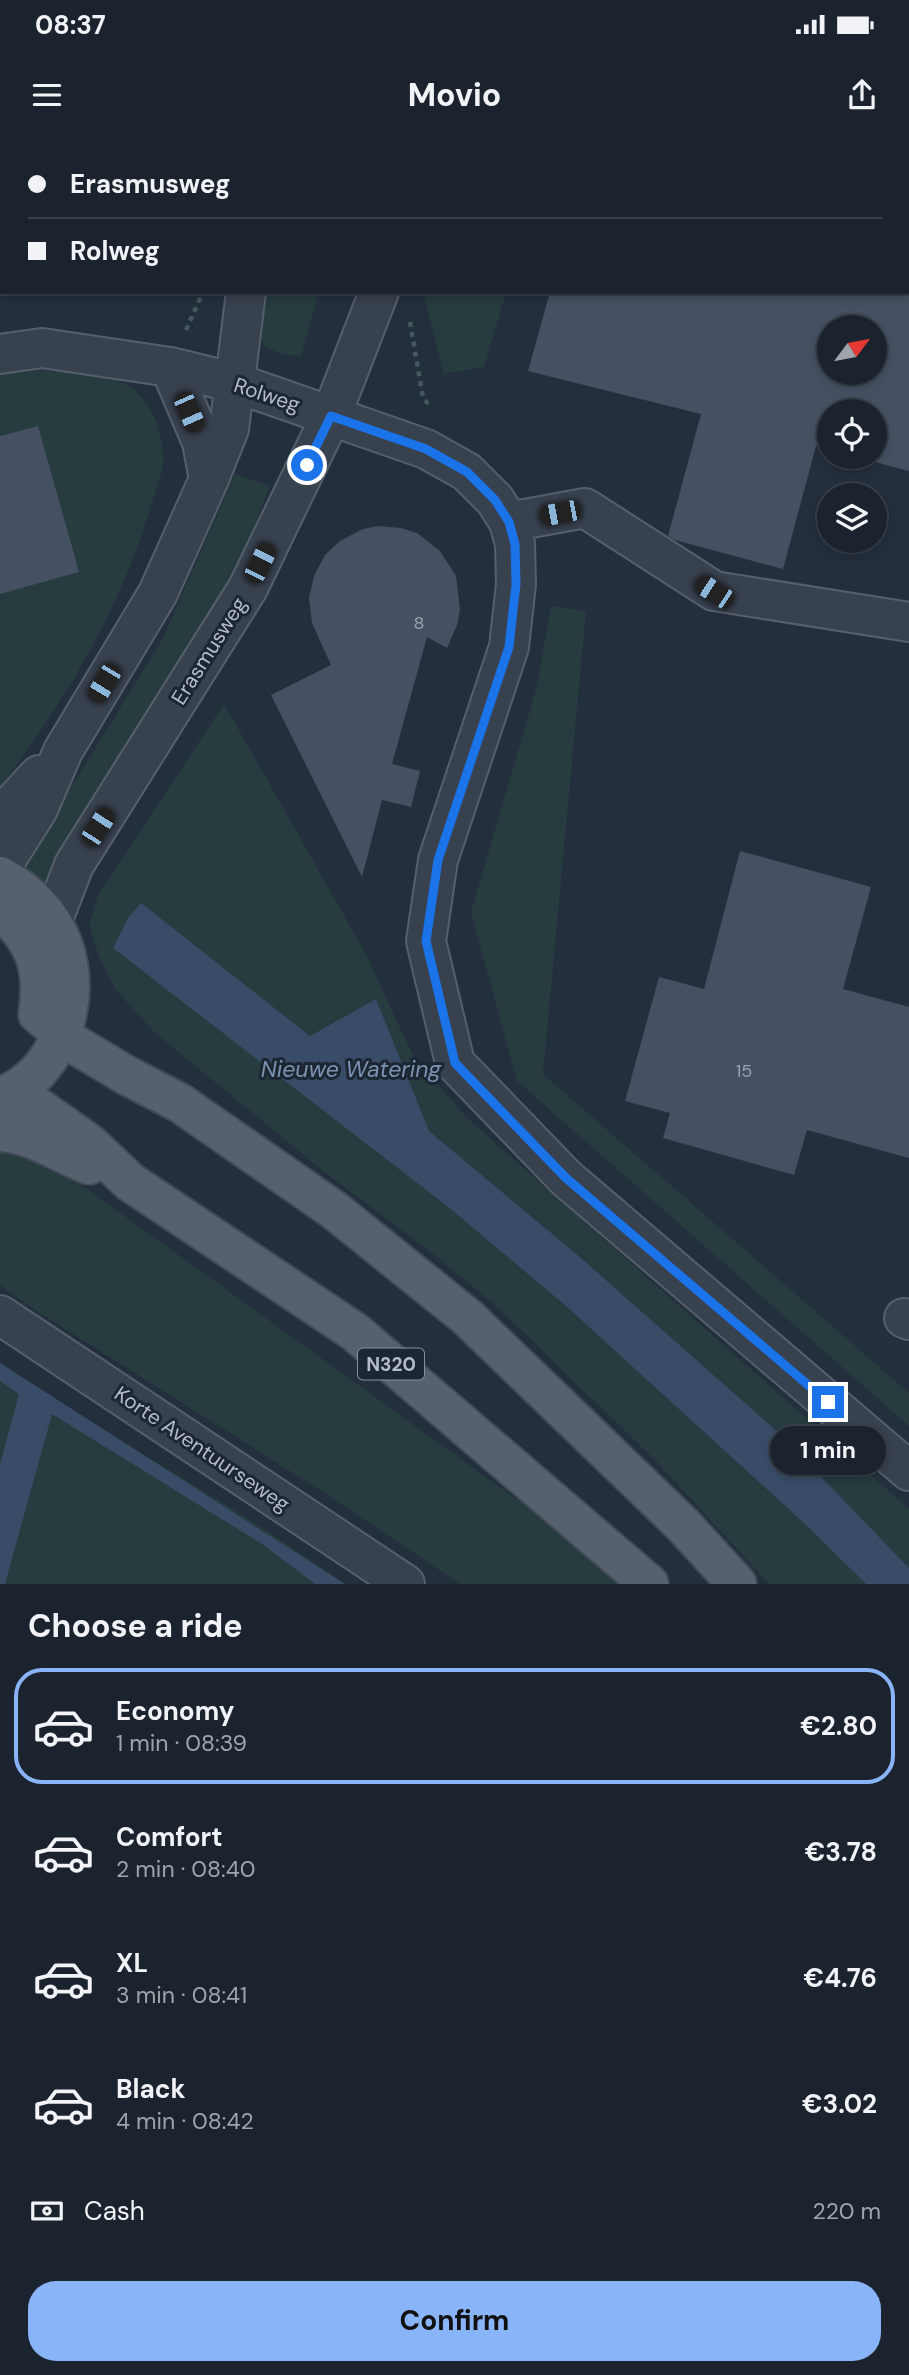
<!DOCTYPE html>
<html lang="en">
<head>
<meta charset="utf-8">
<style>
	:root { --surface:#1b232e; --page:#242b36; --text:#f1f3f6; --muted:#a0a4aa; --line:#39404a; --accent:#8ab4f8 }
	body { margin:0; font-family:"DM Sans",sans-serif; background:var(--page); color:var(--text); height:100vh; display:flex; flex-direction:column; font-size:26px; white-space:nowrap }
	* { box-sizing:border-box; margin:0 }
	p { font-size:23px; color:var(--muted) }
	.icon { flex:none; width:38px; height:38px; fill:none; stroke:currentColor; stroke-width:2; stroke-linecap:round; stroke-linejoin:round }
	.map { position:relative; height:1444px; overflow:hidden }
	.sheet { display:flex; flex-direction:column; background:var(--surface); flex:1 }
	.sheet>* { flex:none }
	.hud { position:absolute; left:0px; top:0px; width:910px; height:154px; box-shadow:0 4px 10px #0003,0 0 0 2px var(--line); display:grid; align-content:center; height:154px; padding:0 28px; background:var(--surface) }
	.needle { width:46px; rotate:58deg }
	.tools { position:absolute; left:817px; top:175px; display:grid; gap:14px }
	.tools a { display:grid; place-items:center; width:70px; height:70px; border-radius:50%; background:var(--surface); box-shadow:0 4px 10px #0003,0 0 0 2px var(--line); font-size:35px }
	.end { position:absolute; width:32px; height:32px; margin:-16px; border:9px solid #1a73e8; background:#fff; box-shadow:0 0 0 4px #fff }
	.from { border-radius:50% }
	.bubble { position:absolute; height:49px; border-radius:24px; background:var(--surface); box-shadow:0 4px 10px #0003,0 0 0 2px var(--line); font-size:23px; font-weight:700; line-height:49px; text-align:center }
	.car { position:absolute; width:21px; height:42px; margin:-21px -10px; border-radius:9px; box-shadow:0 0 5px 2px #0007; background:linear-gradient(#222 24%,#8ab4d8 0 40%,#222 0 76%,#8ab4d8 0 86%,#222 0) }
	.hud b { display:flex; align-items:center; gap:24px; height:66px; font-size:26px }
	.hud b+b { border-top:2px solid var(--line) }
	.hud i { width:18px; height:18px; background:var(--text) }
	ul { padding:0; list-style:none }
	li { display:flex; align-items:center; gap:21px; height:116px; margin:0 14px 10px; padding:0 14px; border:4px solid transparent; border-radius:28px }
	li div { flex:1 }
	li b { display:block; font-size:26px }
	li em { font-style:normal; font-weight:700 }
	li.on { border-color:var(--accent) }
	li>.icon { width:63px; height:63px; stroke-width:1.5 }
	h2 { padding:0 28px; font-size:32px; line-height:84px }
	.pay { display:flex; align-items:center; gap:18px; height:77px; padding:0 28px; font-size:26px }
	.pay p { margin-inline-start:auto }
	.button { display:flex; gap:14px; margin-top:auto; padding:14px 28px }
	.button a { flex:1; height:80px; border-radius:28px; background:var(--accent); color:#111; font-size:28px; font-weight:700; line-height:80px; text-align:center }
	.status { display:flex; justify-content:space-between; align-items:center; height:49px; padding:0 35px; background:var(--surface); direction:ltr }
	.status svg { height:19px; fill:currentColor }
	header { display:flex; justify-content:space-between; align-items:center; height:91px; padding:0 28px; background:var(--surface); font-size:32px; font-weight:700 }
	.map>svg:first-child { display:block }
	.green { fill:#263c3f }
	.water { fill:#394c67 }
	.building { fill:#455162; fill-rule:evenodd }
	.lines { fill:none; stroke-linecap:round; stroke-linejoin:round }
	.minor-casing { stroke:#565f6c; stroke-width:42 }
	.major-casing { stroke:#414a57; stroke-width:42 }
	.path { stroke:#44595c; stroke-width:4.5; stroke-dasharray:5 5; stroke-linecap:butt }
	.minor { stroke:#38414e; stroke-width:38 }
	.major { stroke:#56606e; stroke-width:38 }
	.route { stroke:#1a73e8; stroke-width:9 }
	.labels { text-anchor:middle; dominant-baseline:central; stroke-width:6; stroke-linejoin:round; paint-order:stroke }
	.number-label { font-size:18px; fill:#98a1af }
	.shield { fill:#1d2633; stroke:#878f9c; stroke-width:2 }
	.shield-label { font-size:19px; font-weight:bold; fill:#b4bcc9 }
	.street-label { font-size:21px; fill:#b4bcc9; stroke:#1d2633 }
	.water-label { font-size:23px; font-style:italic; fill:#7c92b1; stroke:#1d2633 }
</style>
</head>
<body>
<div class="status"><b>08:37</b><svg viewBox="0 0 49 12"><path d="M0 12V9h3v3zM5 12V6h3v6zM10 12V3h3v9zM15 12V0h3v12zM26 1h20v11H26zM47 4h2v5h-2z"/></svg></div>
<header><svg class="icon" aria-label="menu" viewBox="0 0 24 24"><path d="M4 6h16M4 12h16M4 18h16"/></svg>Movio<svg class="icon" aria-label="share" viewBox="0 0 24 24"><path d="M12 15V3M7 8l5-5 5 5M5 13v7h14v-7"/></svg></header>
<div class="map">
<svg width="909" height="1444" viewBox="0 0 909 1444">
	<rect width="100%" height="100%" fill="#242f3e"/>
	<!-- green -->
	<g class="green">
		<path d="M257 152H319L301 216C256 214 251 193 257 152Z"/>
		<polygon points="423,152 506,152 484,227 444,234"/>
		<path d="M38 230C64 233 116 233 135 251 155 268 164 297 163 323 162 337 154 354 150 369 120 470 64 563 0 647V233Z"/>
		<polygon points="235,334 270,346 234,439 45,749 23,726 162,500"/>
		<polygon points="551,466 586,471 543,934 909,1253 909,1286 517,941 471,772 537,546"/>
		<polygon points="224,564 366,814 412,914 466,977 909,1369 909,1428 779,1293 580,1117 429,991 376,859 310,896 141,764 447,1066 566,1166 806,1385 866,1444 769,1444 656,1321 494,1164 437,1117 323,1031 153,891 115,849 99,817 89,785 98,755"/>
		<polygon points="0,1009 44,1020 65,1033 544,1379 627,1444 460,1444 320,1350 35,1170 0,1145"/>
		<path d="M0 1224C114 1299 234 1365 345 1444H0Z"/>
	</g>
	<!-- water -->
	<g class="water">
		<polygon points="141,763 310,896 376,859 429,991 580,1117 779,1293 909,1428 909,1444 866,1444 806,1385 566,1166 447,1066 113,808 128,778"/>
		<polygon points="0,1223 345,1444 315,1444 262,1404 52,1274 5,1444 0,1444 0,1324 19,1254 0,1241"/>
	</g>
	<!-- building -->
	<g class="building">
		<path d="M550 152H909V331L856 317H875V271H830V310L816 306 783 429 675 400 668 396 701 274 528 231ZM830 187H875V233H830Z"/>
		<polygon points="38,286 79,432 0,454 0,296"/>
		<polygon points="378,386 401,388 417,393 440,411 456,436 460,469 457,485 447,508 427,497 392,624 420,631 411,667 382,660 362,737 271,555 331,525 312,483 309,458 314,436 325,415 340,401 363,389"/>
		<polygon points="740,711 871,747 843,849 909,867 909,1018 807,990 794,1035 663,998 670,973 625,961 659,837 704,849"/>
	</g>
	<g class="lines">
		<!-- minor casing -->
		<g class="minor-casing">
			<g id="minor">
				<polyline points="278,2 279,0"/>
				<polyline points="435,2 435,0"/>
				<polyline points="0,214 42,208 170,227 236,243 426,309 467,332 495,360 509,382 515,404 516,444 509,507 438,720 426,801 455,923 566,1038 909,1331"/>
				<polyline points="170,227 202,302 209,339"/>
				<polyline points="509,382 585,368 714,451 909,482"/>
				<polyline points="0,677 39,635"/>
				<polyline points="0,729 38,669 63,611 158,453 209,339 229,289 246,152"/>
				<polyline points="52,782 74,725 248,448 331,276 379,152"/>
				<polyline points="0,1175 405,1444"/>
				<polyline points="904,1178 909,1180"/>
			</g>
		</g>
		<!-- major casing -->
		<g class="major-casing">
			<g id="major">
				<path d="M0 736C28 751 50 772 62 802 84 858 60 935 0 957"/>
				<path d="M0 770C35 800 45 828 38 874L74 904 126 935 180 963 334 1070 467 1177 683 1385 737 1444"/>
				<polyline points="6,955 39,968 90,1004 130,1042 355,1192 649,1444"/>
				<path d="M0 992C34 994 58 1013 89 1025"/>
			</g>
		</g>
		<!-- path -->
		<g class="path">
			<polyline points="410,182 423,258 431,267"/>
			<polyline points="186,190 203,152"/>
		</g>
		<!-- minor -->
		<use href="#minor" class="minor"/>
		<!-- major -->
		<use href="#major" class="major"/>
	</g>
	<g class="lines">
		<!-- route -->
		<polyline class="route" points="307,325 331,276 426,309 467,332 495,360 509,382 515,404 516,444 509,507 438,720 426,801 455,923 566,1038 828,1262"/>
	</g>
	<g class="labels">
		<!-- number labels -->
		<g class="number-label">
			<text x="419" y="483">8</text>
			<text x="744" y="931">15</text>
		</g>
		<!-- shield labels -->
		<rect class="shield" x="358" y="1208.5" width="66" height="31" rx="5"/>
		<g class="shield-label">
			<text x="391" y="1224">N320</text>
		</g>
		<!-- street labels -->
		<g class="street-label">
			<text transform="translate(267 255) rotate(18)">Rolweg</text>
			<text transform="translate(209 511) rotate(-58)">Erasmusweg</text>
			<text transform="translate(202 1309) rotate(34)">Korte Aventuurseweg</text>
		</g>
		<!-- water labels -->
		<g class="water-label">
			<text x="351" y="929">Nieuwe Watering</text>
		</g>
	</g>
</svg>
<div class="tools">
<a><svg class="needle" viewBox="-14 -14 28 28"><path d="M0-13l5 13h-10z" fill="#e53935"/><path d="M0 13l5-13h-10z" fill="#a0a4aa"/></svg></a>
<a><svg class="icon" aria-label="locate" viewBox="0 0 24 24"><circle cx="12" cy="12" r="6"/><path d="M12 2v4M12 18v4M2 12h4M18 12h4"/></svg></a>
<a><svg class="icon" aria-label="layers" viewBox="0 0 24 24"><path d="M12 4l9 5-9 5-9-5zM3 14l9 5 9-5"/></svg></a>
</div>
<i class="end from" style="left:307px;top:325px"></i>
<i class="end" style="left:828px;top:1262px"></i>
<div class="bubble" style="left:770px;top:1286px;width:116px">1 min</div>
<i class="car" style="left:189px;top:272px;rotate:156deg"></i>
<i class="car" style="left:560px;top:373px;rotate:259deg"></i>
<i class="car" style="left:260px;top:423px;rotate:26deg"></i>
<i class="car" style="left:714px;top:452px;rotate:303deg"></i>
<i class="car" style="left:104px;top:543px;rotate:211deg"></i>
<i class="car" style="left:98px;top:687px;rotate:33deg"></i>
<div class="hud">
<b><i class="from"></i>Erasmusweg</b>
<b><i></i>Rolweg</b>
</div>
</div>
<section class="sheet">
<h2>Choose a ride</h2>
<ul>
<li class="on"><svg class="icon" aria-label="car" viewBox="0 0 24 24"><path d="M5 17H2v-5l4-1 3-4h7l3 4 3 1v5h-3M9 17h6M6 11h13"/><circle cx="7" cy="17" r="2"/><circle cx="17" cy="17" r="2"/></svg><div><b>Economy</b><p>1 min · 08:39</p></div><em>€2.80</em></li>
<li><svg class="icon" aria-label="car" viewBox="0 0 24 24"><path d="M5 17H2v-5l4-1 3-4h7l3 4 3 1v5h-3M9 17h6M6 11h13"/><circle cx="7" cy="17" r="2"/><circle cx="17" cy="17" r="2"/></svg><div><b>Comfort</b><p>2 min · 08:40</p></div><em>€3.78</em></li>
<li><svg class="icon" aria-label="car" viewBox="0 0 24 24"><path d="M5 17H2v-5l4-1 3-4h7l3 4 3 1v5h-3M9 17h6M6 11h13"/><circle cx="7" cy="17" r="2"/><circle cx="17" cy="17" r="2"/></svg><div><b>XL</b><p>3 min · 08:41</p></div><em>€4.76</em></li>
<li><svg class="icon" aria-label="car" viewBox="0 0 24 24"><path d="M5 17H2v-5l4-1 3-4h7l3 4 3 1v5h-3M9 17h6M6 11h13"/><circle cx="7" cy="17" r="2"/><circle cx="17" cy="17" r="2"/></svg><div><b>Black</b><p>4 min · 08:42</p></div><em>€3.02</em></li>
</ul>
<div class="pay"><svg class="icon" aria-label="cash" viewBox="0 0 24 24"><path d="M3 7h18v10H3z"/><circle cx="12" cy="12" r="2"/></svg>Cash<p>220 m</p></div>
<div class="button"><a>Confirm</a></div>
</section>
</body>
</html>
